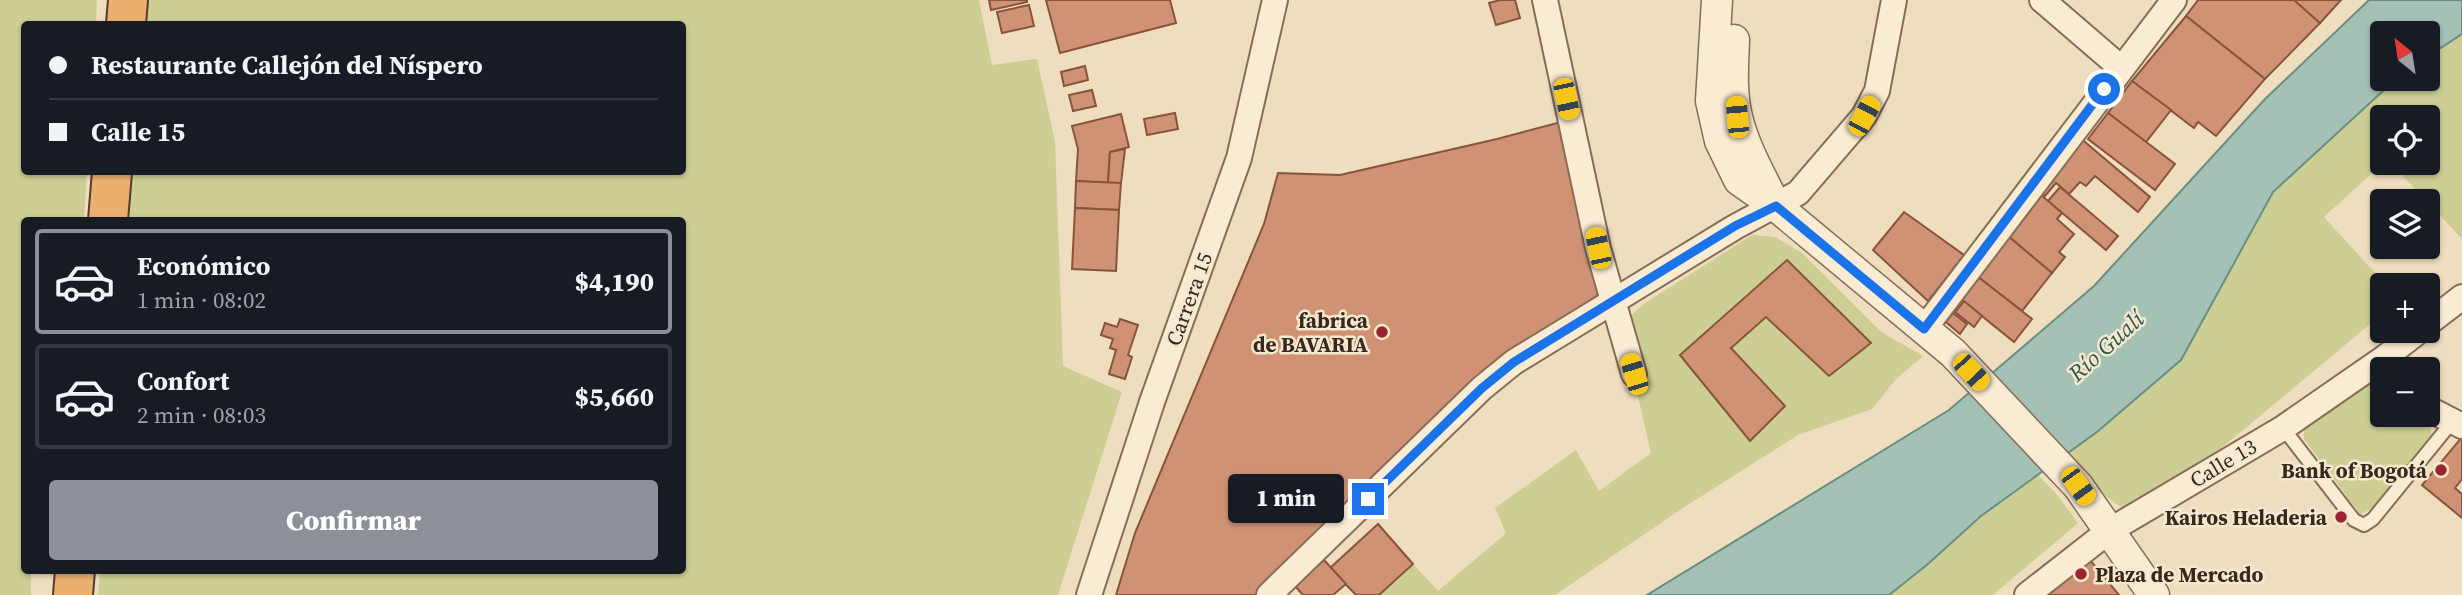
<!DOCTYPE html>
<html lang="es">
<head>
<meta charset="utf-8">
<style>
	:root { --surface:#171b24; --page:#20242c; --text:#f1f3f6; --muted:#9ea1a6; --line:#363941; --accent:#8c9099 }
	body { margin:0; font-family:"Source Serif 4",serif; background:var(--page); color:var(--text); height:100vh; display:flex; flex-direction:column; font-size:26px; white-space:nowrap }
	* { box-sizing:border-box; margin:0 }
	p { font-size:23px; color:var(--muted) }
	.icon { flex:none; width:38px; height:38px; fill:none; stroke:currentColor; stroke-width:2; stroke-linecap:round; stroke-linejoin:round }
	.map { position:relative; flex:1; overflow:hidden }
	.panel { position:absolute; left:21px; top:217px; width:665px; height:357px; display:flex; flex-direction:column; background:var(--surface); border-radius:7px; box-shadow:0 2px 5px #0004 }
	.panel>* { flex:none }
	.hud { position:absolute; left:21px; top:21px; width:665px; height:154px; border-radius:7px; box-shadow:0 2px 5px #0004; display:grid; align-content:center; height:154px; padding:0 28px; background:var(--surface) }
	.needle { width:46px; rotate:330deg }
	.buttons { position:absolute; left:2370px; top:21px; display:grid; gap:14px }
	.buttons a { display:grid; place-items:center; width:70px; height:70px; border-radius:7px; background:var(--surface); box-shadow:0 2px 5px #0004; font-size:35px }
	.end { position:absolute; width:32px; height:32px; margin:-16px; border:9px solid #1a73e8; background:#fff; box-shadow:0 0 0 4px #fff }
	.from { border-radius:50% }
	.bubble { position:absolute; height:49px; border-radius:7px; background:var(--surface); box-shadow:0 2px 5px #0004; font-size:23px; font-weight:800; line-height:49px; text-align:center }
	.car { position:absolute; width:21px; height:42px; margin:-21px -10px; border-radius:9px; box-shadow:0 0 5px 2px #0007; background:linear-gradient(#f5c518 24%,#345 0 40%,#f5c518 0 76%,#345 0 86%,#f5c518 0) }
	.hud b { display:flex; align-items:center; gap:24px; height:66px; font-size:26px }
	.hud b+b { border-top:2px solid var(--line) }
	.hud i { width:18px; height:18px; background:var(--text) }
	ul { padding:12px 0 0; list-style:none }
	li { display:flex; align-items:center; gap:21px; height:105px; margin:0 14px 10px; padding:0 14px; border:4px solid var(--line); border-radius:7px }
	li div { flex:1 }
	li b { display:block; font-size:26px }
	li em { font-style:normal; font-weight:800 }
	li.active { border-color:var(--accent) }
	li>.icon { width:63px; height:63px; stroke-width:1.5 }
	.primary-button { display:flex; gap:14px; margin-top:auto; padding:14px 28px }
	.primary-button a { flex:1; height:80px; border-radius:7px; background:var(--accent); color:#fff; font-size:28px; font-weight:800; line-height:80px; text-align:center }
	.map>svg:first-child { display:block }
	.green { fill:#ccce93 }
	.water { fill:#a3c1b5; stroke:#6a8f82; stroke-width:2 }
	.building { fill:#cf9274; stroke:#89543c; stroke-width:2 }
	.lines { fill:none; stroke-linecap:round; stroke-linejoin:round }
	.service-casing { stroke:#896d57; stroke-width:16 }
	.minor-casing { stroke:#896d57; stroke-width:28 }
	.tertiary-casing { stroke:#896d57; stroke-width:33 }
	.trunk-casing { stroke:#563c2c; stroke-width:42 }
	.service { stroke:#faebd3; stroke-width:12 }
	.minor { stroke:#faebd3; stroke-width:24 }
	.tertiary { stroke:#faebd3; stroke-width:30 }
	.trunk { stroke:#ebb070; stroke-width:38 }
	.route { stroke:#1a73e8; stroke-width:9 }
	.poi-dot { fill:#9a2530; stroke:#f6e8cf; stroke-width:2.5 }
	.labels { text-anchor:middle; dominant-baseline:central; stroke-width:5; stroke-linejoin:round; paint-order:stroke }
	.street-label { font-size:21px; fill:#38271c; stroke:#f6e8cf }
	.poi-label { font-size:21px; font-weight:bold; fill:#38271c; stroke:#f6e8cf; text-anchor:end }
	.water-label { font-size:23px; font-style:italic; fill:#2b5851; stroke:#f6e8cf }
</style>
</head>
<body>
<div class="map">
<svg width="2462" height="595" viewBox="0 0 2462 595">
	<rect width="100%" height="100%" fill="#efddbf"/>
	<!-- green -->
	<g class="green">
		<polygon points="0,0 97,0 96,24 24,24 24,172 87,172 84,220 24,220 24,570 31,571 31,595 0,595"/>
		<polygon points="143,0 979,0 992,65 1037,59 1055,141 1063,366 1122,392 1058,595 98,595 100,570 682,570 682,220 126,220 130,172 682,172 682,24 141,24"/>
		<path d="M2462 34V239L2391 163H2427V117H2382L2383 163 2324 217 2386 285H2382V314L2224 446 2152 496 2124 509C2102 494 2081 478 2066 455L2097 432 2181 360 2273 192 2396 79H2427V57Z"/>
		<polygon points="1752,235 1775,237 1802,253 1881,332 1923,356 1896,379 1872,409 1798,435 1683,508 1555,595 1379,595 1413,564 1438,591 1506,533 1495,508 1576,450 1599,491 1651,453 1621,324 1645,303"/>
		<polygon points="2377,373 2382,378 2382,415 2419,415 2430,425 2432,436 2372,509 2360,514 2304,439 2304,429"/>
		<polygon points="2038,475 2054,491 2078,523 1993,595 1889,595 1997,504"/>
	</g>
	<!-- water -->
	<polygon class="water" points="2369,0 2462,0 2462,34 2427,57 2427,33 2382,33 2382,79 2396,79 2273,192 2181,360 2097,432 1981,516 1928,564 1889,595 1647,595 1949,410 2094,286 2265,99"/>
	<!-- building -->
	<g class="building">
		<polygon points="989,0 1027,0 1027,2 991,10"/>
		<polygon points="1046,0 1170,0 1176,23 1060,53"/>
		<polygon points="1500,0 1515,0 1520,18 1496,25 1489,3"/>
		<polygon points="2198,0 2295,0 2320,23 2265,79 2186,16"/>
		<polygon points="2294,0 2341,0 2320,23"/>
		<polygon points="1029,5 1034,26 1002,33 997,12"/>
		<polygon points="2186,16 2265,79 2216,136 2198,122 2194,128 2132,81"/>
		<polygon points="1085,66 1088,80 1064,86 1061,72"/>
		<polygon points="2132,81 2171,110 2146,142 2108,113"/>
		<polygon points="1092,90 1096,106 1073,111 1069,95"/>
		<polygon points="1175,113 1178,129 1147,135 1144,119"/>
		<polygon points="2108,113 2175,164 2155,190 2088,139"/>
		<polygon points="1121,114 1129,147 1110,152 1108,183 1076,181 1078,149 1072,126"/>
		<polygon points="1561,122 1598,295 1493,368 1258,595 1116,595 1135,533 1264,224 1278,173 1340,175 1497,139"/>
		<polygon points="2079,137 2150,197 2138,212 2095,176 2086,186 2080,182 2069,194 2056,183 2045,196 2036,188"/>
		<polygon points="1125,149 1121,183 1108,183 1110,152"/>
		<polygon points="1076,181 1121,183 1119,210 1075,208"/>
		<polygon points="2060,187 2118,236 2106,250 2048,201"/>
		<polygon points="2041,195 2062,213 2057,219 2074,234 2059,252 2065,257 2052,273 2002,231 2022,218"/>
		<polygon points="1075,208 1119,210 1116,271 1072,269"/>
		<polygon points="1904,212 1964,255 1928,301 1873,250"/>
		<polygon points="2002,231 2052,273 2022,311 1973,273"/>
		<polygon points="1787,260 1871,343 1829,376 1766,317 1731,348 1785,406 1750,441 1680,355"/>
		<polygon points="1973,273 2032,319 2014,342 1956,295"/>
		<polygon points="1964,301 1982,316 1974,327 1955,312"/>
		<polygon points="1953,313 1967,324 1960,334 1946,322"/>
		<polygon points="1120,319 1138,325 1128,355 1132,357 1125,379 1109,374 1116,350 1110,348 1113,339 1101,335 1105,323 1117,327"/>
		<polygon points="2462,437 2462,479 2455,488 2462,494 2462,518 2422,485"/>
		<polygon points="1378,524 1413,564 1379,595 1356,595 1330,568"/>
		<polygon points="2085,554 2119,595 2035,595"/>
		<polygon points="1324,560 1346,584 1333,595 1303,595 1295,586"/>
	</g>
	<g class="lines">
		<!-- service casing -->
		<g class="service-casing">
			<polyline id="service" points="2283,428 2354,520 2364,525 2373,519 2452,422"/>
		</g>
		<!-- minor casing -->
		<g class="minor-casing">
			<g id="minor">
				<polyline points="1545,0 1598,248 1634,374"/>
				<polyline points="2042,0 2120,67"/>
				<polyline points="2427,324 2462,297"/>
				<polyline points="1924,329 2174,0"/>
				<polyline points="2427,408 2462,426"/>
				<polyline points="1089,595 1152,402 1239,158 1275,0"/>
				<polyline points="1269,595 1482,388 1514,362 1735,227 1798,193 1864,116 1877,91 1894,0"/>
				<polyline points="2027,595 2109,531 2283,428 2384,358 2419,331"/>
			</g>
		</g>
		<!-- tertiary casing -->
		<g class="tertiary-casing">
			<g id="tertiary">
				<polyline points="1717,0 1711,101 1720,141 1739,180 1776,206 1953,353 2078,486 2154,595"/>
				<path d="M1734 40C1733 65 1731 93 1737 117 1744 147 1761 176 1774 203"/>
			</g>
		</g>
		<!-- trunk casing -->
		<g class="trunk-casing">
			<g id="trunk">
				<polyline points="126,24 128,0"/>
				<polyline points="108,220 112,172"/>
				<polyline points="73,595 75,570"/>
			</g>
		</g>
		<!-- service -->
		<use href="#service" class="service"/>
		<!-- minor -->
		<use href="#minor" class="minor"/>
		<!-- tertiary -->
		<use href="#tertiary" class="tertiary"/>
		<!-- trunk -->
		<use href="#trunk" class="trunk"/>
	</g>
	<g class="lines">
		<!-- route -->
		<polyline class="route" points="1368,499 1482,388 1514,362 1735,226 1776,206 1924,329 2104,89"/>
	</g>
	<!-- markers -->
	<g class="poi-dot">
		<circle cx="1382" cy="332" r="7"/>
		<circle cx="2441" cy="470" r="7"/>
		<circle cx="2341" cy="517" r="7"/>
		<circle cx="2081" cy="574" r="7"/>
	</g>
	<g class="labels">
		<!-- street labels -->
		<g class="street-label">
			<text transform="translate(1189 299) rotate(-70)">Carrera 15</text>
			<text transform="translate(2223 463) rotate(-31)">Calle 13</text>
		</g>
		<!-- poi labels -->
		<g class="poi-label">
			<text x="1368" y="320">fabrica<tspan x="1368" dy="24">de BAVARIA</tspan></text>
			<text x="2427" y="470">Bank of Bogotá</text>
			<text x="2327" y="517">Kairos Heladeria</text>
			<text x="2095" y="574" text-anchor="start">Plaza de Mercado</text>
		</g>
		<!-- water labels -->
		<g class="water-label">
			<text transform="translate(2106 346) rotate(-42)">Río Gualí</text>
		</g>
	</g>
</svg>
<div class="buttons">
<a><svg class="needle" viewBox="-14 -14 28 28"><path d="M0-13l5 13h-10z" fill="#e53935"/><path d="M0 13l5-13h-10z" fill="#9ea1a6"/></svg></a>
<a><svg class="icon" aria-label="locate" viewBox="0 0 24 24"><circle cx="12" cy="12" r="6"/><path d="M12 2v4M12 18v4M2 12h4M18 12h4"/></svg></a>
<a><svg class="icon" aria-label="layers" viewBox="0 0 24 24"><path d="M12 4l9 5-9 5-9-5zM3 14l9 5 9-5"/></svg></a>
<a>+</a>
<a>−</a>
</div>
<i class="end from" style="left:2104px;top:89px"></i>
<i class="end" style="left:1368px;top:499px"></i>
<div class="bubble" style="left:1228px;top:474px;width:116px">1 min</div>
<i class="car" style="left:1566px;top:99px;rotate:168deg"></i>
<i class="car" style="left:1864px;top:116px;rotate:28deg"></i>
<i class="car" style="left:1737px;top:117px;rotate:355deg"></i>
<i class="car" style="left:1598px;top:248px;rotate:348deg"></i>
<i class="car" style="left:1971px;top:372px;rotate:137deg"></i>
<i class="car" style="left:1634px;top:374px;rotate:343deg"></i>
<i class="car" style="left:2078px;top:486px;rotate:144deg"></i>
<div class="hud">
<b><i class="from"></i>Restaurante Callejón del Níspero</b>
<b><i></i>Calle 15</b>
</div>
<section class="panel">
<ul>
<li class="active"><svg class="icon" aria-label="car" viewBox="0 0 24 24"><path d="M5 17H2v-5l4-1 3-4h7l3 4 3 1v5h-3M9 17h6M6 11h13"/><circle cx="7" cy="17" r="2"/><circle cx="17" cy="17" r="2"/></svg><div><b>Económico</b><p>1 min · 08:02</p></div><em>$4,190</em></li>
<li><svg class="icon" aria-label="car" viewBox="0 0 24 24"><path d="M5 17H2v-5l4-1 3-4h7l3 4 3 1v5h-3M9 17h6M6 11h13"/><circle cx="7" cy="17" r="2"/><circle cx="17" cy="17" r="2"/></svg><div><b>Confort</b><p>2 min · 08:03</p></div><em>$5,660</em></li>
</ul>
<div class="primary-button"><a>Confirmar</a></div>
</section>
</div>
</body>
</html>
